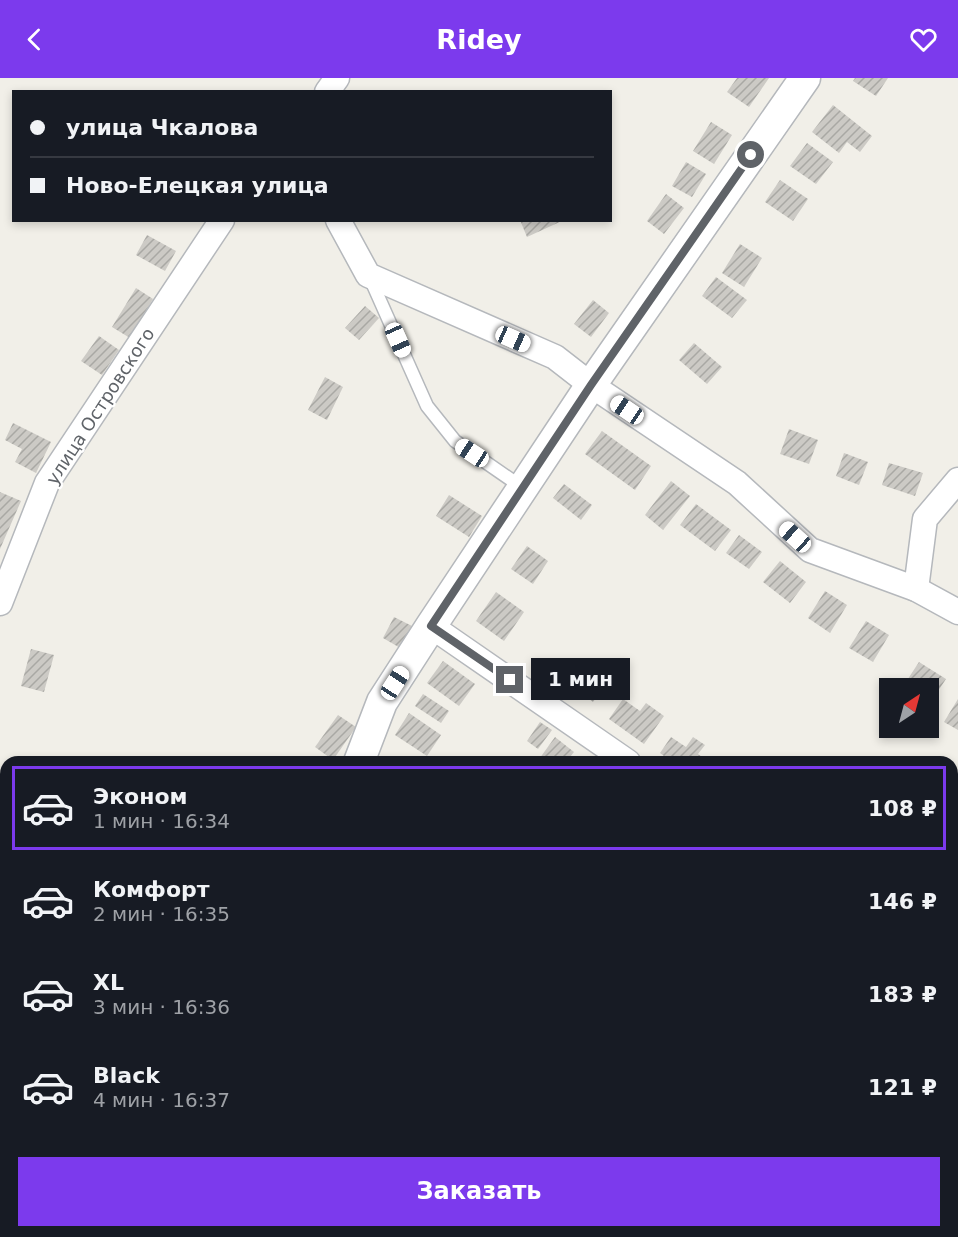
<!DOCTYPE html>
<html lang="ru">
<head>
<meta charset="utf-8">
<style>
	:root { --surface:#171b24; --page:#20242c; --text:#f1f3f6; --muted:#9ea1a6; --line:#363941; --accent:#7c3aed }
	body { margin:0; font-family:"DejaVu Sans",sans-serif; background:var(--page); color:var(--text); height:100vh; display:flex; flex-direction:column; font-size:22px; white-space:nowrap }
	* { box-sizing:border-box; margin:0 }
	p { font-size:20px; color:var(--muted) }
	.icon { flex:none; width:33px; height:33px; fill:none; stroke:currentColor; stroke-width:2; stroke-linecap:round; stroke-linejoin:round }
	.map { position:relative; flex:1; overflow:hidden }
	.sheet { position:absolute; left:0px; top:678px; width:958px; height:482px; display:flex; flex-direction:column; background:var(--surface); border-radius:18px 18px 0 0; box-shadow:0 3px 9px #0003 }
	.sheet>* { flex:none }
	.guide { position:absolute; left:12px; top:12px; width:600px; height:132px; border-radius:0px; box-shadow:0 3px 9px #0003; display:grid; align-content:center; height:132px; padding:0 18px; background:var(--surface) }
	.needle { width:39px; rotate:36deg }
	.fabs { position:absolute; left:879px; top:600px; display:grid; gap:12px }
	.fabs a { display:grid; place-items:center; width:60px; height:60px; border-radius:0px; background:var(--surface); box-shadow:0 3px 9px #0003; font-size:30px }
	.end { position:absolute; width:27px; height:27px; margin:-14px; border:8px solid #5f6368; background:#fff; box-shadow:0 0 0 3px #fff }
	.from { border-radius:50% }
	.bubble { position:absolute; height:42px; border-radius:0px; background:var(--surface); box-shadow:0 3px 9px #0003; font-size:20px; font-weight:600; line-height:42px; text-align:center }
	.car { position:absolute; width:18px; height:36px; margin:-18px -9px; border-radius:8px; box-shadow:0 0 4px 2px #0007; background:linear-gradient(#fff 24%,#345 0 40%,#fff 0 76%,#345 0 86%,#fff 0) }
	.guide b { display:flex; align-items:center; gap:21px; height:57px; font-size:22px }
	.guide b+b { border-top:2px solid var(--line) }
	.guide i { width:15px; height:15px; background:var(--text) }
	ul { padding:10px 0 0; list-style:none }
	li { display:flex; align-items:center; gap:18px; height:84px; margin:0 12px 9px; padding:0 6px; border:3px solid transparent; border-radius:0px }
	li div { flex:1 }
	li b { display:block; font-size:22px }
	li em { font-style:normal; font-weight:600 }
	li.selected { border-color:var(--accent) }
	li>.icon { width:54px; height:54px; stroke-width:1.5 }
	.button { display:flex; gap:12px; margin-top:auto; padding:12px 18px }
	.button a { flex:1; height:69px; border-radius:0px; background:var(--accent); color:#fff; font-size:24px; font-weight:600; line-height:69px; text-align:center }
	header { display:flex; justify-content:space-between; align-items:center; height:78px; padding:0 18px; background:var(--accent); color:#fff; font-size:27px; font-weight:600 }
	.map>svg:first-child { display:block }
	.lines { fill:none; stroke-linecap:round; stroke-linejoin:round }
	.stream { stroke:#aadaff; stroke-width:7 }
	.building { fill:url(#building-hatch) }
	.service-casing { stroke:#b5b8bc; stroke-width:15 }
	.minor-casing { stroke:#b5b8bc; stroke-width:27 }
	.tertiary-casing { stroke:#b5b8bc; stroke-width:33 }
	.service { stroke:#fff; stroke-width:12 }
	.minor { stroke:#fff; stroke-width:24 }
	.tertiary { stroke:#fff; stroke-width:30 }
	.route { stroke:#5f6368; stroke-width:8 }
	.labels { text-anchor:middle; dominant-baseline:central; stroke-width:4.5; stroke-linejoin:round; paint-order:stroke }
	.street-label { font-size:18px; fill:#5f6368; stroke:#fff }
</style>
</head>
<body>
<header><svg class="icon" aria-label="back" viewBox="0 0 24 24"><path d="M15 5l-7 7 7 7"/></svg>Ridey<svg class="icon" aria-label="heart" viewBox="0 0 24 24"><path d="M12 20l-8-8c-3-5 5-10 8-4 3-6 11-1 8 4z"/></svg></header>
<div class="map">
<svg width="958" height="1159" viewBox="0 0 958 1159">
	<defs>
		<pattern id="building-hatch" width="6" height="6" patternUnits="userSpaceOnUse" patternTransform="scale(1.5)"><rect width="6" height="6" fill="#cccac5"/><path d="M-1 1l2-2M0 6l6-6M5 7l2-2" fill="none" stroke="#a9a8a4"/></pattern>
	</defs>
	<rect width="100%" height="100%" fill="#f1efe8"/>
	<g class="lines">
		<!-- stream -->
		<g class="stream">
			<polyline points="0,971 6,969"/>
			<polyline points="185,1154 189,1159"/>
		</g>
	</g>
	<!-- building -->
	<g class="building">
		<polygon points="737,0 769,0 749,29 727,14"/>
		<polygon points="855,0 888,0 876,18 853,3"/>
		<polygon points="833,27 872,58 860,74 847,64 839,75 812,54"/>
		<polygon points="711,44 732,57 714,86 693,73"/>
		<polygon points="807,65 833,84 816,106 790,88"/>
		<polygon points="686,84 706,96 692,119 672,108"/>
		<polygon points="780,102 808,121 793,143 765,124"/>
		<polygon points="666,116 684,130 664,156 647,143"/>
		<polygon points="520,142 564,142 527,159"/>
		<polygon points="147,157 176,173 165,193 136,177"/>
		<polygon points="740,166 762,180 744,209 722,195"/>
		<polygon points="716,199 747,222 732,240 702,218"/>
		<polygon points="136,210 153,221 130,260 112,249"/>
		<polygon points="593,222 609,235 591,259 574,246"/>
		<polygon points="365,228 379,240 359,262 345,250"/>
		<polygon points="99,258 119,272 102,297 81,283"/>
		<polygon points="694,265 722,289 707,306 679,282"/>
		<polygon points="325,299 343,309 327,342 308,332"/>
		<polygon points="13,345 51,364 36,395 15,384 22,371 5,362"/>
		<polygon points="789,351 818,362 809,386 780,376"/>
		<polygon points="602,353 651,388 635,412 585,376"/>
		<polygon points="844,375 868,384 859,407 836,398"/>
		<polygon points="889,385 923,395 915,418 882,407"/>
		<polygon points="671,403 690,418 663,452 645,437"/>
		<polygon points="564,406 592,427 581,442 553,420"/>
		<polygon points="0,414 21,423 0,471"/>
		<polygon points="449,417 482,438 469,459 436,438"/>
		<polygon points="696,426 731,452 715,473 680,447"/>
		<polygon points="739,457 762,474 749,491 726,475"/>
		<polygon points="527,468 548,483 533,506 511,491"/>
		<polygon points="780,483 806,504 790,525 763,504"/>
		<polygon points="825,513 847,527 830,555 808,540"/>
		<polygon points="496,514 524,534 504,563 476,543"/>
		<polygon points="394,539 414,549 402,571 383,560"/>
		<polygon points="866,543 889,557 873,584 849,570"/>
		<polygon points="31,571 54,577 44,614 21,608"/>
		<polygon points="443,583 475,606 459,628 427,605"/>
		<polygon points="919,584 946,601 928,628 928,610 902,610"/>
		<polygon points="582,585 608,604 593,624 567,605"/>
		<polygon points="423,616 449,633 441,645 415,628"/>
		<polygon points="623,621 640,633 646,625 664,638 644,666 609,641"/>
		<polygon points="958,621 958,652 944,644"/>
		<polygon points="409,635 441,657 427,678 395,657"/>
		<polygon points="338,637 356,649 333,682 315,669"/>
		<polygon points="540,644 552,652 538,671 527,663"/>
		<polygon points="555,659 574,674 566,684 537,684"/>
		<polygon points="671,659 686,669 693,659 705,667 698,676 702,679 699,684 672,684 660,675"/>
		<polygon points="0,698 6,701 0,715"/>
	</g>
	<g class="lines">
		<!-- service casing -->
		<g class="service-casing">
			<polyline id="service" points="370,200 427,328 455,363 523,410"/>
		</g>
		<!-- minor casing -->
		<g class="minor-casing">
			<g id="minor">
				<polyline points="327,14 337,0"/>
				<polyline points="338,142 368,197 555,279 591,307 737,405 810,472 916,511 958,534"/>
				<polyline points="916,511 925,441 958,402"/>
				<polyline points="0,525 47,405 222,142"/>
				<polyline points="431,548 628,684"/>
				<polyline points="952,886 958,873"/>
			</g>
		</g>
		<!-- tertiary casing -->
		<g class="tertiary-casing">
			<polyline id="tertiary" points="359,684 382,624 431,548 591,307 805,0"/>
		</g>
		<!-- service -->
		<use href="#service" class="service"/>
		<!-- minor -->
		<use href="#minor" class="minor"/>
		<!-- tertiary -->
		<use href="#tertiary" class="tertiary"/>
	</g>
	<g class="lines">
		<!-- route -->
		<polyline class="route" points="510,602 431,548 591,307 751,77"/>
	</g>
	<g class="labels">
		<!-- street labels -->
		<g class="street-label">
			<text transform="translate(100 328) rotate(-57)">улица Островского</text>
		</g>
	</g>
</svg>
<div class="fabs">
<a><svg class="needle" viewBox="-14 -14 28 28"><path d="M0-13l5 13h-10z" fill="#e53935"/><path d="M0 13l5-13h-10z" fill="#9ea1a6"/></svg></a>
</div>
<i class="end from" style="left:751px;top:77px"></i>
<i class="end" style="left:510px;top:602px"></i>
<div class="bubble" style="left:531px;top:580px;width:99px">1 мин</div>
<i class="car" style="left:513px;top:261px;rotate:114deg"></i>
<i class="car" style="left:398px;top:262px;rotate:156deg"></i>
<i class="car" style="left:627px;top:332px;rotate:304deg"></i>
<i class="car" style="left:472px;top:375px;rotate:303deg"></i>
<i class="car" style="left:795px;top:459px;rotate:312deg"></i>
<i class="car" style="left:395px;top:605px;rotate:33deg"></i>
<div class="guide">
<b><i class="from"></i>улица Чкалова</b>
<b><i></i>Ново-Елецкая улица</b>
</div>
<section class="sheet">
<ul>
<li class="selected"><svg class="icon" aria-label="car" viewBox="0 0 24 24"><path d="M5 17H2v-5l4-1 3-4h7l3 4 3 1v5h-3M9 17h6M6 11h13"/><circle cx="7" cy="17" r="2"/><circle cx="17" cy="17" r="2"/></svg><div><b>Эконом</b><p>1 мин · 16:34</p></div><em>108 ₽</em></li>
<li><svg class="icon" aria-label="car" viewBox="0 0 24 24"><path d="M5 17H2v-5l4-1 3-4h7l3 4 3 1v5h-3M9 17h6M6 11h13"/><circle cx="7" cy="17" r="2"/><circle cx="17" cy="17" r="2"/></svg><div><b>Комфорт</b><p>2 мин · 16:35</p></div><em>146 ₽</em></li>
<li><svg class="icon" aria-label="car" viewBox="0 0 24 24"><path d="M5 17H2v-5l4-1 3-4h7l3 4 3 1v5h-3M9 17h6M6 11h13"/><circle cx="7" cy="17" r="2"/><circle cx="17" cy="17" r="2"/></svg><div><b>XL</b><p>3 мин · 16:36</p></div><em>183 ₽</em></li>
<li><svg class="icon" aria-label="car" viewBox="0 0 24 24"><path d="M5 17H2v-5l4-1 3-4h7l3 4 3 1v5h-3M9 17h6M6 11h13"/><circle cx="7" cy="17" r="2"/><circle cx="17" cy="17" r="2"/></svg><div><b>Black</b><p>4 мин · 16:37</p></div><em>121 ₽</em></li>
</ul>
<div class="button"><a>Заказать</a></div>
</section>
</div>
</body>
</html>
